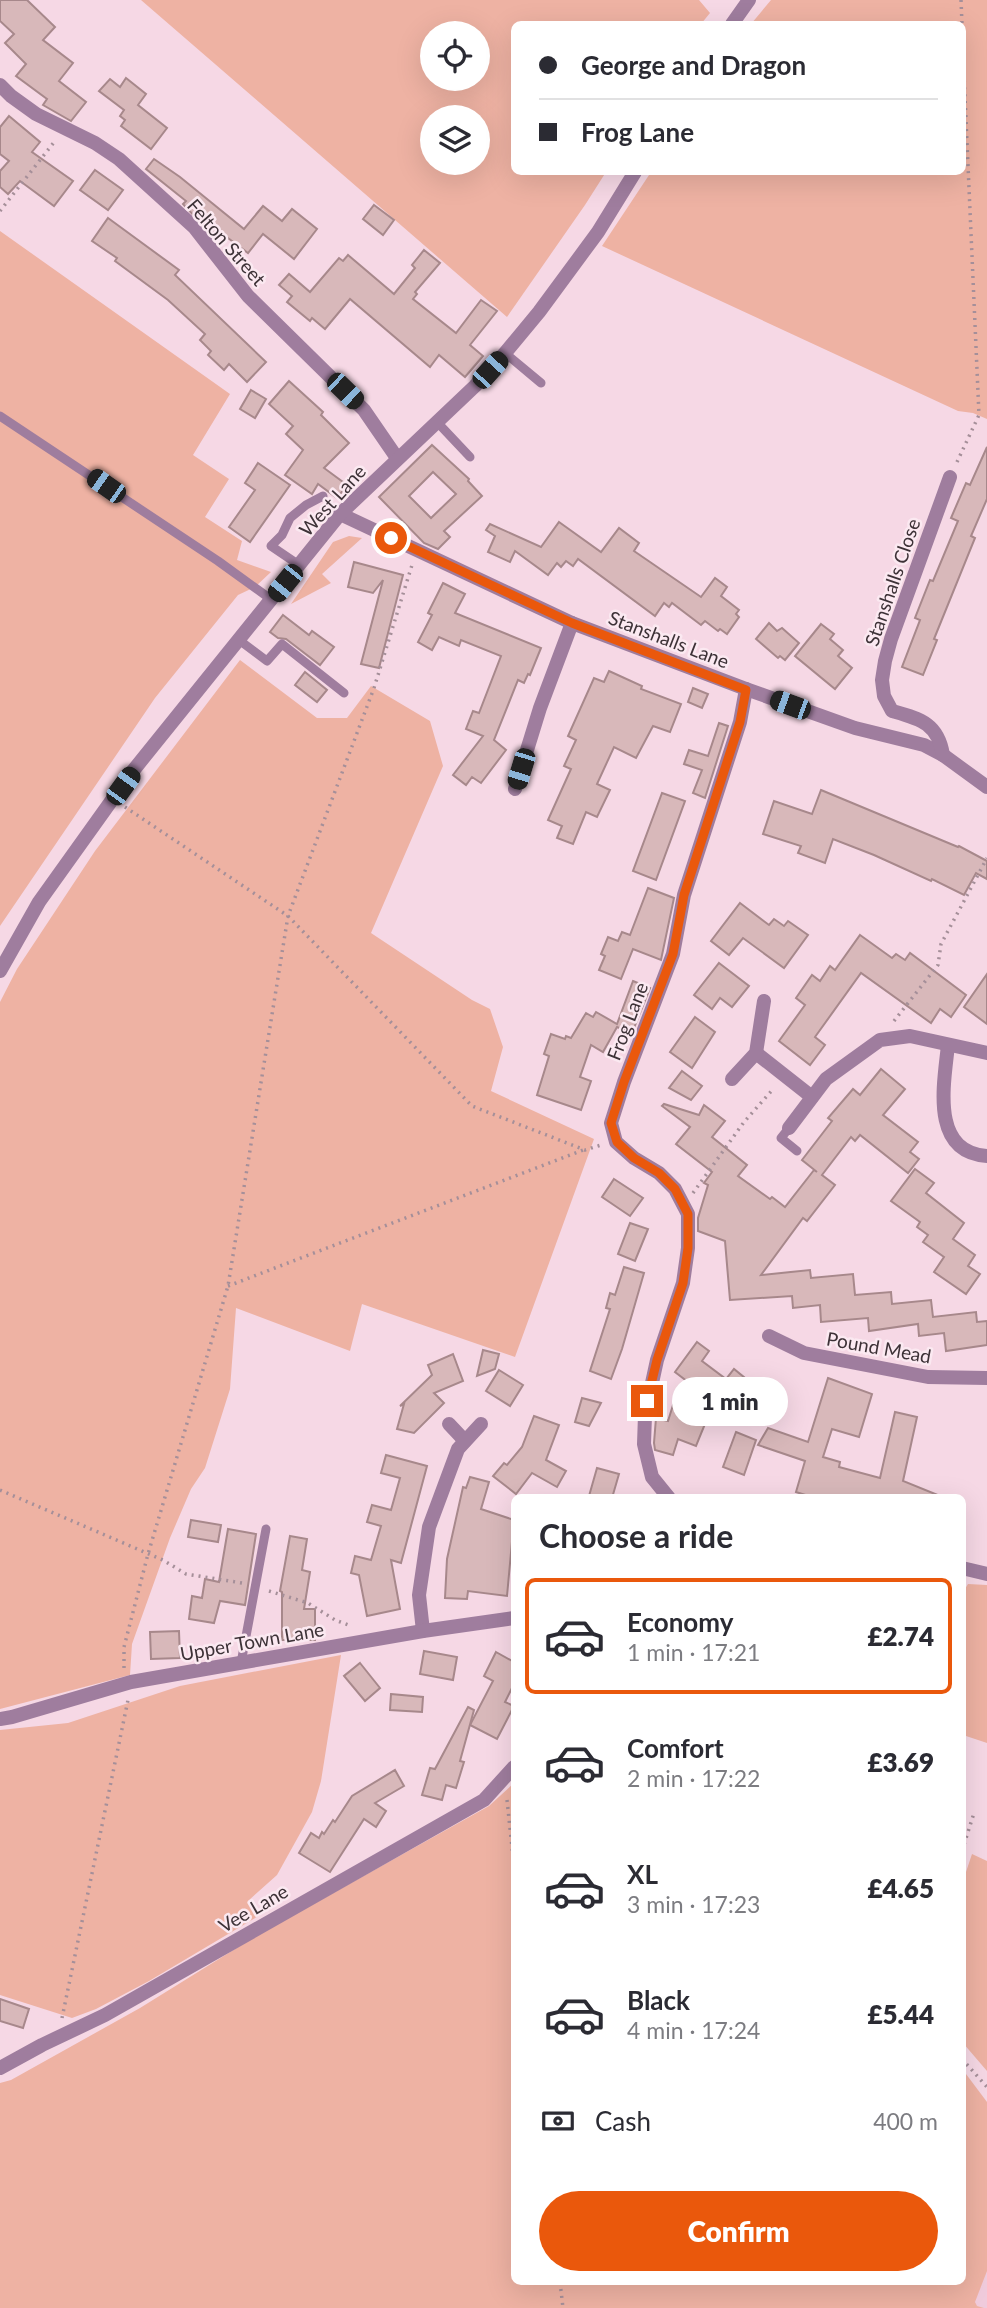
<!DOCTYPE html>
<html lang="en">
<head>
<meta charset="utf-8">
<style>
	:root { --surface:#fff; --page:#f7f7f7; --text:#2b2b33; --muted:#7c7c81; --line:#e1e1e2; --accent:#ea580c }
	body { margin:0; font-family:Lato,sans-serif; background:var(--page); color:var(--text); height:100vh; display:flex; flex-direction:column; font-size:26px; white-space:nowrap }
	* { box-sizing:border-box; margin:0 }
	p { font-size:23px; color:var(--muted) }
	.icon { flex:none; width:38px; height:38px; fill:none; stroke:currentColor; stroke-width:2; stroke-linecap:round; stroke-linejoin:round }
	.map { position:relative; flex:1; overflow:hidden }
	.sheet { position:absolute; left:511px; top:1494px; width:455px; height:791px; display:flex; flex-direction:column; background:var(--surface); border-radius:10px; box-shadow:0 7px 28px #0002 }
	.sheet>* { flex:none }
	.guide { position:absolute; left:511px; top:21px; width:455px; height:154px; border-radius:10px; box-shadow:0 7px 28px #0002; display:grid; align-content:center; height:154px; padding:0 28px; background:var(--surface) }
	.fabs { position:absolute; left:420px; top:21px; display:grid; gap:14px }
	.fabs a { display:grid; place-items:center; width:70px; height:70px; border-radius:50%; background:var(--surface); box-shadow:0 7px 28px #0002; font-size:35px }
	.end { position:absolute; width:32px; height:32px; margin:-16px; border:9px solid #ea580c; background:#fff; box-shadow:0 0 0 4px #fff }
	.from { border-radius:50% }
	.bubble { position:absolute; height:49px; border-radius:24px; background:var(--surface); box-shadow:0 7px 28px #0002; font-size:23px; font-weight:800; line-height:49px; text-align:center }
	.car { position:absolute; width:21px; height:42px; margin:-21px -10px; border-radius:9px; box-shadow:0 0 5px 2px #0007; background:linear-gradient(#222 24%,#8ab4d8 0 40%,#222 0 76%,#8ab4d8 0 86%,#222 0) }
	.guide b { display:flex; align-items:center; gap:24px; height:66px; font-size:26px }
	.guide b+b { border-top:2px solid var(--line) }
	.guide i { width:18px; height:18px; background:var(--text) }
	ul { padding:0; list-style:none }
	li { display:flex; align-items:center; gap:21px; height:116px; margin:0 14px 10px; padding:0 14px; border:4px solid transparent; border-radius:10px }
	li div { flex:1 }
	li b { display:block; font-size:26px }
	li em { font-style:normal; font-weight:800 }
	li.selected { border-color:var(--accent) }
	li>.icon { width:63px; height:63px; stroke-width:1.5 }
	h2 { padding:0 28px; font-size:32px; line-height:84px }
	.pay { display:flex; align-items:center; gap:18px; height:77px; padding:0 28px; font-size:26px }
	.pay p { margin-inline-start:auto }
	.button { display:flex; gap:14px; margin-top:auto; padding:14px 28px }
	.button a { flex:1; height:80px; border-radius:42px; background:var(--accent); color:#fff; font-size:28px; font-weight:800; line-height:80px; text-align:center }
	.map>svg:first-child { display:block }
	.built { fill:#f0cbdc }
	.green { fill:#eeb2a3; fill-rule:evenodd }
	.building { fill:#d8b8ba; stroke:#a7888b; stroke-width:2; fill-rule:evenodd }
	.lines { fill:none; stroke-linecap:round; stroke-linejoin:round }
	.path { stroke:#a58f99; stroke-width:3.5; stroke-dasharray:2 5; stroke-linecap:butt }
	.service { stroke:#9f7d9e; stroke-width:9 }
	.minor { stroke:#9f7d9e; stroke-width:14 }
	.tertiary { stroke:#9f7d9e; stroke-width:14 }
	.route { stroke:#ea580c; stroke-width:9 }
	.labels { text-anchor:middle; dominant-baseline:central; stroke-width:5; stroke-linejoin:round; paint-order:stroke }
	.street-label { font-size:19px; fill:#3d3237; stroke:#fbe9f1 }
</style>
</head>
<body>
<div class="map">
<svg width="987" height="2308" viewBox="0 0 987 2308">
	<rect width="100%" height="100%" fill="#f6d8e5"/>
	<!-- built -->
	<polygon class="built" points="987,2248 987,2308 960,2308"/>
	<!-- green -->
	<g class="green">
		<path d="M141 0H699L710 13 701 24H514V172H606L585 205 507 317ZM432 33H478V79H432ZM432 117H478V163H432Z"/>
		<polygon points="771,0 987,0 987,419 973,413 958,411 602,246 651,172 962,172 962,24 751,24"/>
		<polygon points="0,231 230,394 193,455 229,479 205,517 242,541 237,560 271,572 255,587 238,595 155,698 0,926"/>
		<polygon points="349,536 362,538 322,574 331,583 291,604 333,542"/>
		<polygon points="240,660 317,718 347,718 371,686 430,721 443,766 371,933 472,1000 490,1009 503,1047 491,1091 594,1139 515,1357 362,1304 350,1351 236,1308 230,1389 205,1468 191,1489 170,1538 132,1644 130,1675 0,1709 0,1002 17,969 95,851"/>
		<polygon points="968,1584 987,1585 987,1743 966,1736 963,1732 962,1594"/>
		<polygon points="341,1655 321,1781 312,1812 277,1875 248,1901 260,1915 149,1981 96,2009 72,2018 0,1995 0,1730 68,1723 180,1686"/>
		<polygon points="514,1783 514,2282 962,2282 963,2070 987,2102 987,2271 975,2302 977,2306 984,2308 0,2308 0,2083 11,2080 140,2008 256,1936 489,1806"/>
		<polygon points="972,1854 987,1861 987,2071 963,2043 963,1881"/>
	</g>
	<!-- building -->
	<g class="building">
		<polygon points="0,0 27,0 55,27 43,40 73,63 59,81 86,102 71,121 43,105 47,99 16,76 26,64 5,43 14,34 0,21"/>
		<polygon points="126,78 146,94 138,105 167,128 151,149 121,126 125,120 120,116 124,110 99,91 110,79 120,87"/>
		<polygon points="9,116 40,142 32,152 73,181 54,206 20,181 8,194 0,187 0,171 9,161 0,154 0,127"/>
		<polygon points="154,159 180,177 244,229 263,206 282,221 292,209 317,229 294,259 263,234 248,253 224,235 219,240 212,235 183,204 186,201 146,169"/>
		<polygon points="95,170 123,190 108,210 80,190"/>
		<polygon points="374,205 394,220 383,235 363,219"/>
		<polygon points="108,218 179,270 175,275 266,362 247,382 229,364 224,370 208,355 211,351 200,340 205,334 168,300 115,261 117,258 92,241"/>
		<polygon points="424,250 440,263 415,292 417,294 413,299 456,333 481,300 497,311 470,345 483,356 465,377 439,355 430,367 350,299 325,329 312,318 310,321 287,302 292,296 279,285 289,274 310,292 339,258 343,261 348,255 394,294 415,268 412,265"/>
		<polygon points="289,381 323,412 321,415 349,443 324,468 347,485 337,498 318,484 312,494 285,475 303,450 286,434 293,426 269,404"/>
		<polygon points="251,390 266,399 255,418 240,409"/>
		<path d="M432 445 469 479 468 481 482 496 444 531 450 537 438 549 424 543 379 497ZM433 472 456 494 431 518 409 496Z"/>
		<polygon points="987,447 987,499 971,536 975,538 934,639 937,640 923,675 902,667 920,620 915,618 930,580 933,581 958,521 951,518 966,483 970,485"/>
		<polygon points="258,463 290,485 250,542 229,527 255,490 245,483"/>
		<polygon points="559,522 601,552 619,528 639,543 634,551 701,597 715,578 727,587 721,596 739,610 736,614 739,617 727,634 720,629 718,631 705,621 701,625 672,603 669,607 664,603 655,616 578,559 573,566 566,561 561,567 557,563 548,575 515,551 510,562 488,552 495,536 486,530 490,524 541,547"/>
		<polygon points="354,562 403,575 379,668 361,664 383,580 373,593 348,587"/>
		<polygon points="443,583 465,594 455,613 541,648 530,675 528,674 524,683 518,680 494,740 506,750 481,783 472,777 466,785 453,775 483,736 466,729 473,711 479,713 501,656 461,640 459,646 439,637 432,650 418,642 432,615 428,613"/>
		<polygon points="283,615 309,635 312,631 334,647 320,665 286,639 278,638 270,632"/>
		<polygon points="769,623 777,631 782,628 799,643 785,660 780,656 778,658 756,639"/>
		<polygon points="821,624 834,634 830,639 843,650 838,656 852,668 835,689 795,656"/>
		<polygon points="609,671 642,686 641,689 681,704 670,732 653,726 636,758 614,747 597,784 610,790 597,817 586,812 573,844 557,838 562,826 548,820 571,769 564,766 576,740 568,736 594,678 604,682"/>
		<polygon points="305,672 327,690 317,702 295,685"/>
		<polygon points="693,688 708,694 702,708 688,702"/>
		<polygon points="719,723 728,726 705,798 693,793 702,770 684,764 689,750 708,756"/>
		<polygon points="821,790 958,847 959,846 987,861 987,879 976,873 964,895 932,879 931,881 874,855 833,839 825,863 798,853 801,846 763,834 774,801 812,814"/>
		<polygon points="662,793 685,801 656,880 633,871"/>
		<polygon points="648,888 674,898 661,960 633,949 621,979 599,970 605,956 601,954 608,937 618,941 622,932 630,935"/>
		<polygon points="740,903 769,925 774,919 784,926 788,921 808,935 784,968 743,938 729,955 711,941"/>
		<polygon points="860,935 892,958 896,954 905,960 910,953 966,995 951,1017 940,1009 931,1023 861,973 815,1037 825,1045 810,1065 779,1041 805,1005 796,998 812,975 820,981 830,966 835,970"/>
		<polygon points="719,963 749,986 732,1007 720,998 712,1009 694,995"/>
		<polygon points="987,974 987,1024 964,1007"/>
		<polygon points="633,981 650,988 632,1033 617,1027 603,1052 591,1045 580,1077 591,1081 581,1110 537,1095 549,1056 544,1054 551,1034 565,1039 566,1036 571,1038 586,1013 593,1017 596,1012 617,1024"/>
		<polygon points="695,1017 715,1032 692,1068 670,1052"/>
		<polygon points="881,1069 905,1089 883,1115 918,1142 910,1152 919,1159 908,1173 860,1135 855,1141 851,1137 822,1175 835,1185 807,1221 803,1218 761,1275 810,1270 811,1278 853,1274 855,1295 891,1292 892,1304 931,1300 933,1317 976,1312 977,1322 987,1321 987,1345 946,1351 944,1333 919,1336 918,1324 869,1331 868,1318 821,1322 820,1305 793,1308 792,1296 730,1300 725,1241 698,1231 698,1218 708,1185 704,1183 712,1172 676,1144 690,1127 662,1106 664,1104 699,1115 704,1105 725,1121 712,1137 747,1165 738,1176 770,1199 772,1197 785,1207 814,1170 817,1172 802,1160 832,1121 828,1118 853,1089 860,1095"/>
		<polygon points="682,1071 702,1086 691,1100 669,1088"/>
		<polygon points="915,1169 934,1183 926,1193 964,1223 953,1239 975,1255 968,1266 980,1274 966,1294 934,1272 944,1257 923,1242 928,1235 917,1227 920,1222 891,1201"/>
		<polygon points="614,1179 643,1198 630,1216 602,1197"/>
		<polygon points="630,1223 648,1229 635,1261 618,1254"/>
		<polygon points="624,1267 644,1273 622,1349 611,1379 590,1371 610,1309 606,1308 610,1293 615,1295"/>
		<polygon points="697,1342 709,1351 702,1361 726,1379 734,1369 745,1378 722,1408 675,1372"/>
		<polygon points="483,1350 499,1354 495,1369 477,1376"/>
		<polygon points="453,1354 463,1381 434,1393 444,1403 414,1433 397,1429 404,1404 400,1406 432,1375 428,1365"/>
		<polygon points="499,1370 523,1385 510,1406 486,1391"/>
		<polygon points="828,1378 872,1394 859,1437 832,1429 823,1457 840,1462 839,1467 880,1478 895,1412 917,1417 903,1481 945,1498 815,1498 796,1492 805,1461 758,1445 768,1428 808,1442"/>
		<polygon points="582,1398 601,1403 589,1426 575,1422"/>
		<polygon points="673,1405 707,1419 696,1446 678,1439 673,1455 655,1450 654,1443 656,1418 668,1421"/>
		<polygon points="534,1416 559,1425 546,1460 566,1471 557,1487 532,1473 516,1494 493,1476 504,1463 507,1465 522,1447"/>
		<polygon points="736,1432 756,1440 744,1475 723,1467"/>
		<polygon points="386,1455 427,1466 401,1563 391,1560 400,1609 367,1616 359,1575 351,1573 355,1556 371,1560 381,1526 367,1522 372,1505 391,1510 400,1478 381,1473"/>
		<polygon points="597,1468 619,1474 612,1498 589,1496"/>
		<polygon points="470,1477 489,1482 481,1509 514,1520 507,1596 468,1591 467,1599 445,1598 447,1559 463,1487 466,1488"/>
		<polygon points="191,1520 221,1525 218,1542 188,1537"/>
		<polygon points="228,1529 256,1534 245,1605 220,1601 214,1623 189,1619 192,1596 202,1598 205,1579 219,1582"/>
		<polygon points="290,1536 307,1539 302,1570 310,1572 304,1609 315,1609 315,1640 282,1640 282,1592 280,1591"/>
		<polygon points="179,1631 180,1658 151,1659 150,1632"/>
		<polygon points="424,1651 457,1657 453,1680 420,1674"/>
		<polygon points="496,1652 514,1662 514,1684 505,1702 514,1706 497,1739 470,1725 493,1681 484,1676"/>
		<polygon points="360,1663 380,1688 365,1701 344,1676"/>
		<polygon points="391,1694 423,1697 422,1712 390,1710"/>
		<polygon points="468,1707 474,1710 460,1761 464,1762 456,1788 446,1785 442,1800 422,1795 430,1768 435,1769"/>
		<polygon points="395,1770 404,1786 375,1803 386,1811 376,1827 364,1819 330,1872 299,1853 311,1833 319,1838 322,1832 324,1834 333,1820 335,1822 352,1796"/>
		<polygon points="0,1999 29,2009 23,2028 0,2021"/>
	</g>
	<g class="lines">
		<!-- path -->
		<g class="path">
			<polyline points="961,0 962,24"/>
			<polyline points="0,211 55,141"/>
			<polyline points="957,462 979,415 962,29"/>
			<polyline points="125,807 288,916 472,1106 585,1150 601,1145"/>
			<polyline points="894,1021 938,965 941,944 987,858"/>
			<polyline points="693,1193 744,1122 774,1088"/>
			<polyline points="228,1286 583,1150"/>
			<polyline points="0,1490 163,1560 186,1574 242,1583"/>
			<polyline points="269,1591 308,1603 335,1620 351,1626"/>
			<polyline points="124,1668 124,1647 148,1554 228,1286 288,916 374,688 412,565"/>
			<polyline points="507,1800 514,1866"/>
			<polyline points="962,1851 974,1813"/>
			<polyline points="62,2018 128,1700"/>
			<polyline points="962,2059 987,2087"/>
			<polyline points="560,2282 563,2308"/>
		</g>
		<!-- service -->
		<g class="service">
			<polyline points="505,353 541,383"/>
			<polyline points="0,416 218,561 272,600"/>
			<polyline points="437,422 470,457"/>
			<polyline points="299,565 271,546 282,535 290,518 306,505 323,496"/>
			<polyline points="239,640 267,661 282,644 344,693"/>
			<polyline points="789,1128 781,1138 797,1151"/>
			<polyline points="241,1663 266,1529"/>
		</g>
		<!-- minor -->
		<g class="minor">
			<polyline points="0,85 11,96 36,114 95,143 119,159 194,227 248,296 364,410 397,458"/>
			<polyline points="340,514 572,623 746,689 855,728 924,745 943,755 987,787"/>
			<path d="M943 755C938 723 920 719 892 711L884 696 882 680 885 661 891 639 950 477"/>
			<polyline points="515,789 540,708 572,623"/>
			<path d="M948 1045C944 1084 930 1152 987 1156"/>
			<polyline points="756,1053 812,1097"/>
			<polyline points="732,1079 756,1053 764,1001"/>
			<polyline points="789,1128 826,1079 880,1040 910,1036 987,1053"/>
			<polyline points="769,1336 804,1353 928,1377 987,1378"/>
			<polyline points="449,1424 465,1441"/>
			<polyline points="669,1498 652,1477 644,1444 645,1415 657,1360 683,1283 688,1248 688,1214 675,1189 659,1173 634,1158 616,1142 611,1123 624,1082 673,954 684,895 740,722 746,689"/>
			<polyline points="962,1568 987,1574"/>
			<polyline points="423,1631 419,1595 429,1527 458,1449 481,1424"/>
			<polyline points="0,1719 12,1717 131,1682 423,1631 514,1618"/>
			<polyline points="0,2068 42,2045 105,2015 484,1800 514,1767"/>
		</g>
		<!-- tertiary -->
		<g class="tertiary">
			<polyline points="732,24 749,0"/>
			<polyline points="0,971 39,902 132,772 340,514 475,386 505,353 539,312 598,232 635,172"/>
		</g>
	</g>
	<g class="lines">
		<!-- route -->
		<polyline class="route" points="391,538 572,623 746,690 740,722 684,895 673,954 624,1082 611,1123 617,1142 634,1158 659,1173 675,1189 688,1214 688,1248 683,1283 657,1360 647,1401"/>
	</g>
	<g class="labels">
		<!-- street labels -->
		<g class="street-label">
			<text transform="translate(227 242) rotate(49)">Felton Street</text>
			<text transform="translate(332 500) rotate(-48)">West Lane</text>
			<text transform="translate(892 582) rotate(-71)">Stanshalls Close</text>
			<text transform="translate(669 639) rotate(21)">Stanshalls Lane</text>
			<text transform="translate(627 1021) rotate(-69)">Frog Lane</text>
			<text transform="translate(879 1347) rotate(10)">Pound Mead</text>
			<text transform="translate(252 1641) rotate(-10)">Upper Town Lane</text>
			<text transform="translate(253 1908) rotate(-30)">Vee Lane</text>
		</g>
	</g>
</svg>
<div class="fabs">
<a><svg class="icon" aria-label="locate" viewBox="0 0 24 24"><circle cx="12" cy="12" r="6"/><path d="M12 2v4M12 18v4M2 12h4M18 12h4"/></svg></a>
<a><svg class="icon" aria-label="layers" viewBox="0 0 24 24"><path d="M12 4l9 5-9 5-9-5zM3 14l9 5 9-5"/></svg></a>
</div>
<i class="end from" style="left:391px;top:538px"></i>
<i class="end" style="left:647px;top:1401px"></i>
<div class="bubble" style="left:672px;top:1377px;width:116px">1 min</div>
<i class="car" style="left:490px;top:370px;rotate:42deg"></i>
<i class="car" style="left:345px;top:391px;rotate:134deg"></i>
<i class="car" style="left:106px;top:486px;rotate:305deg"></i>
<i class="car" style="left:285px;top:583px;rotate:219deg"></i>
<i class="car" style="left:790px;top:705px;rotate:290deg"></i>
<i class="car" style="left:521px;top:769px;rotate:197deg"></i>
<i class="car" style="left:123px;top:786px;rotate:36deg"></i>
<div class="guide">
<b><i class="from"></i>George and Dragon</b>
<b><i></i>Frog Lane</b>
</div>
<section class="sheet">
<h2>Choose a ride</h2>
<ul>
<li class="selected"><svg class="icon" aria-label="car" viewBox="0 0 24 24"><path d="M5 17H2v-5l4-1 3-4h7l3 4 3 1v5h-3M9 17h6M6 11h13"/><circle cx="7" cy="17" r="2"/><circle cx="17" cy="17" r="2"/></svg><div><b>Economy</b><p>1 min · 17:21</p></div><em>£2.74</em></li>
<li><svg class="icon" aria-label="car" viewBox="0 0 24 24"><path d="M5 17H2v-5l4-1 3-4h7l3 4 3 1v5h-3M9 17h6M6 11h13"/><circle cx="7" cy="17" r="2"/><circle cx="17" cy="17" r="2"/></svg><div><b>Comfort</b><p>2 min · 17:22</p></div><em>£3.69</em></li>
<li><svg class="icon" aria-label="car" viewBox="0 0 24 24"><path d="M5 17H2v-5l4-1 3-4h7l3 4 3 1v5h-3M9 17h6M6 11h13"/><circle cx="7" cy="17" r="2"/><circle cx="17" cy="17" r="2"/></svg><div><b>XL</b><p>3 min · 17:23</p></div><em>£4.65</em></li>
<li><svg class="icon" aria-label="car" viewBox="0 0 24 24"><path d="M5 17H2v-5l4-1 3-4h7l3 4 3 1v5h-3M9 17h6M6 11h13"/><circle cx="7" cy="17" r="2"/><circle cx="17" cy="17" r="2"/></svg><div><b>Black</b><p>4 min · 17:24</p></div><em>£5.44</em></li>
</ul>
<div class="pay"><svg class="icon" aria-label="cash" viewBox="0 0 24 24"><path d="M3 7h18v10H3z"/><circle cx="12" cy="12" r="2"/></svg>Cash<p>400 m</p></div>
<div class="button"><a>Confirm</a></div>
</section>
</div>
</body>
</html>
